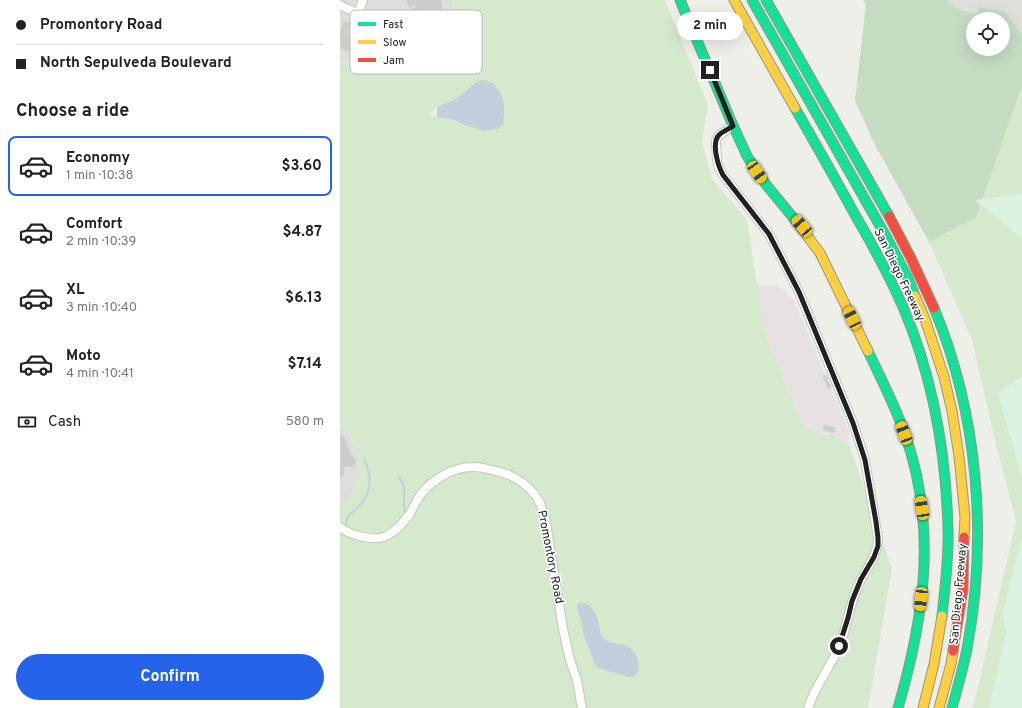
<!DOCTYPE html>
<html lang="en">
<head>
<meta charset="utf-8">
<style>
	:root { --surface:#fff; --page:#f6f6f6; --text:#222; --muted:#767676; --line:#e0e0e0; --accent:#2563eb }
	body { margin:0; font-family:Overpass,sans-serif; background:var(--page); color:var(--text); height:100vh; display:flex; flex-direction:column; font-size:15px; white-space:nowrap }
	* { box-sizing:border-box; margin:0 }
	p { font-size:13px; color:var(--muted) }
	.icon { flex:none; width:22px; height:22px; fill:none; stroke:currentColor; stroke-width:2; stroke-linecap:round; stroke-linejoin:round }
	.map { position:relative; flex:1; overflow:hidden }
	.side { display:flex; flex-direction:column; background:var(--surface); width:340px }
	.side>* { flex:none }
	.banner { display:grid; align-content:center; height:88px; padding:0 16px; background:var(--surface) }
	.controls { position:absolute; left:626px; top:12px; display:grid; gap:8px }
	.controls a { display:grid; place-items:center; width:44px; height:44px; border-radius:50%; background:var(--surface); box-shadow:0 4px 16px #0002; font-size:20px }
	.end { position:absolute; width:18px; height:18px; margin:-9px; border:5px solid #212121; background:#fff; box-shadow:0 0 0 2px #fff }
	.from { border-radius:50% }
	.bubble { position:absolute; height:28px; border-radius:14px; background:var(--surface); box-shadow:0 4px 16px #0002; font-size:13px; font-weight:700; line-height:28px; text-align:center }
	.car { position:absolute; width:12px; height:24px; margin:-12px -6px; border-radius:5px; box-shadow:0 0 3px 1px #0007; background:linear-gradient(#f5c518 24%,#345 0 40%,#f5c518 0 76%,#345 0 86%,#f5c518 0) }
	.banner b { display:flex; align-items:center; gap:14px; height:38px; font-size:15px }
	.banner b+b { border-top:1px solid var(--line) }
	.banner i { width:10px; height:10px; background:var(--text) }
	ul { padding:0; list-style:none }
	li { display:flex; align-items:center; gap:12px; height:60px; margin:0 8px 6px; padding:0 8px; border:2px solid transparent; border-radius:8px }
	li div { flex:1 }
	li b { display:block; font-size:15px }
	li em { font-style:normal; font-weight:700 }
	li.selected { border-color:var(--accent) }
	li>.icon { width:36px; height:36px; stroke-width:1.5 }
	h2 { padding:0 16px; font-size:18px; line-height:48px }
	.pay { display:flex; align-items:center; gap:10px; height:44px; padding:0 16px; font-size:15px }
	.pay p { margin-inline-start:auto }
	.action { display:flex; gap:8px; margin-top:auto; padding:8px 16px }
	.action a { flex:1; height:46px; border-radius:24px; background:var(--accent); color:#fff; font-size:16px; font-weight:700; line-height:46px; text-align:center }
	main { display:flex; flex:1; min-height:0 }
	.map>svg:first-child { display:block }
	.residential { fill:#dededb }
	.industrial { fill:#e7e1e2 }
	.grass { fill:#d5e9cd; fill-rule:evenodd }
	.forest { fill:#c5dbc2; fill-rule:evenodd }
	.park { fill:#dcf2e1 }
	.water { fill:#c2d0dd }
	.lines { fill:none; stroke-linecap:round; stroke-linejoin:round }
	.stream { stroke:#c2d0dd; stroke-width:2 }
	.building { fill:#cdcdca; stroke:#d2d1cc }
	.street-casing { stroke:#c5c5c2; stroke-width:10 }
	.fast-casing { stroke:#919884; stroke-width:11 }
	.slow-casing { stroke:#919884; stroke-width:11 }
	.jam-casing { stroke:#919884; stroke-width:11 }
	.street { stroke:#fdfdfc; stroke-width:8 }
	.fast { stroke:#16e098; stroke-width:9 }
	.slow { stroke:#ffcf43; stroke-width:9 }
	.jam { stroke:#f24e42; stroke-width:9 }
	.route { stroke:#212121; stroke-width:5 }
	.labels { text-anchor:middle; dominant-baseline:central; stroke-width:3; stroke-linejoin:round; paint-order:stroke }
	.street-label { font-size:12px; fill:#212121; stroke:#fff }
	.key { fill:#fff; stroke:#bcbcbc; stroke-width:1 }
	.key-label { font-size:11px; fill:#212121 }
</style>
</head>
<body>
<main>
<section class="side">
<div class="banner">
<b><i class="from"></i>Promontory Road</b>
<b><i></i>North Sepulveda Boulevard</b>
</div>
<h2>Choose a ride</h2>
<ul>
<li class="selected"><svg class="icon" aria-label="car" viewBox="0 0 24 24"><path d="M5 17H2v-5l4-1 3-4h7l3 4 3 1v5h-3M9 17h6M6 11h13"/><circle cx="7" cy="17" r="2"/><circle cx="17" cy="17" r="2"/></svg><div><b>Economy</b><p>1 min · 10:38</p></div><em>$3.60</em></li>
<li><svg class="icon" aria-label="car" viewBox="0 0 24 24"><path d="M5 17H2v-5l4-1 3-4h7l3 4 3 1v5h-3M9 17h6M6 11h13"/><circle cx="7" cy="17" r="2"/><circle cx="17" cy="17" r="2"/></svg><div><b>Comfort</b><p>2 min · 10:39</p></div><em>$4.87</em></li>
<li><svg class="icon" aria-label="car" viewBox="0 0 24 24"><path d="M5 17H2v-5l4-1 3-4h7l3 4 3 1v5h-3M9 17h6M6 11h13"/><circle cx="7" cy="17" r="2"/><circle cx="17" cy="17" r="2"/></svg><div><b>XL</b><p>3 min · 10:40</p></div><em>$6.13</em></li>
<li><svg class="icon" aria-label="car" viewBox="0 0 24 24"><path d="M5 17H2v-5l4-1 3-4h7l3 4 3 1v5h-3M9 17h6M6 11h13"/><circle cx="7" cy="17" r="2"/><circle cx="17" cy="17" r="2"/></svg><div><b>Moto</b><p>4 min · 10:41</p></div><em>$7.14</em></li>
</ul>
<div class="pay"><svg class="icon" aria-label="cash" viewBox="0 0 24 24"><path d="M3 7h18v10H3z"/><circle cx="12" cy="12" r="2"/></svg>Cash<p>580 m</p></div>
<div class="action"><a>Confirm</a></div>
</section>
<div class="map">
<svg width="682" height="708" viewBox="0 0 682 708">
	<rect width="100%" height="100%" fill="#efefea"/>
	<!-- residential -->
	<g class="residential">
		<polygon points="0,0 112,0 113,50 73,71 18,60 0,61"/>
		<polygon points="607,0 682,0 682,34 665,11 638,7 637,14 620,9 610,4"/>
		<polygon points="0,428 10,433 20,467 9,500 0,503"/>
	</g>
	<!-- industrial -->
	<polygon class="industrial" points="417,285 437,285 454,300 509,431 509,444 463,427 424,330"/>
	<!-- grass -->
	<g class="grass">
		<path d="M112 0H325L368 105 362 142 372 179 407 220 424 330 463 427 509 444 552 568 528 708H0V503L9 500 20 467 10 433 0 428V61L18 60 73 71 113 50ZM138 81 157 129 143 131 136 129 124 125 115 120 89 115 97 107 116 99Z"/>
		<polygon points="682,86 682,708 633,708 676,521 654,437 632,340 589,242 636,216"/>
	</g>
	<!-- forest -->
	<path class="forest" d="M523 0H607C614 9 626 11 637 14L638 7 665 11 682 34V86L636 217 589 242 535 145 515 101 526 4ZM633 19H663V49H633Z"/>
	<!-- park -->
	<g class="park">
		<polygon points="682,194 682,238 635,200"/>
		<polygon points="682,376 682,479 658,393"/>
		<polygon points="682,537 682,708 649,708 666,634 663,610"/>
	</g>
	<!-- water -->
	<g class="water">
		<polygon points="144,80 153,83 160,92 164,103 164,114 163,125 157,129 143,131 124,125 115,120 97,117 97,107 116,99 138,81"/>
		<path d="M239 603C245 602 248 604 252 609 254 612 256 614 257 617 260 623 258 632 263 637 274 650 290 637 297 658 299 664 299 667 298 673L293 677H288L264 670 259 668 255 665 243 633 241 620 237 609V605Z"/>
	</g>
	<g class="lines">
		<!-- stream -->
		<g class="stream">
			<path d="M58 476C71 490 59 505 66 514"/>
			<path d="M6 527C5 515 14 512 20 505 32 492 32 475 24 460"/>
		</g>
	</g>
	<!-- building -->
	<g class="building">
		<polygon points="66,0 100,0 102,3 101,4 102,6 101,7 105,14 102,15 104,19 99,22 100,23 99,26 97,27 95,26 94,25 83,29 80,22 87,18 88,20 89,19 87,15 85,16 82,9 80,11 81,14 73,18 69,10 76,7 75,4 69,7"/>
		<polygon points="3,22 12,23 10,32 7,31 7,33 14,34 15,26 22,27 21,36 19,35 19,37 24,38 26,26 35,27 33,36 32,36 31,38 36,39 37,32 45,33 44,42 42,42 42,44 47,44 47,42 54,44 54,41 51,40 52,32 61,33 60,39 63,39 64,33 73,34 69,52 74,54 73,60 69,60 68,66 65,66 61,65 62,64 58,63 57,64 48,63 48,62 44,62 45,60 37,59 37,56 35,55 34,57 27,56 27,53 23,52 23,55 21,54 21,57 16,56 16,53 14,53 15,50 11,49 11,51 9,51 4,50 4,49 0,48 0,38"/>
		<polygon points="486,375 491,387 488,388 483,376"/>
		<polygon points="484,425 495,428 494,433 483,430"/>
		<polygon points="3,436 4,439 6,440 7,442 6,444 7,447 8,447 11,455 10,455 14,457 16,461 14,466 12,467 9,467 6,465 3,467 4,472 3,476 0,479 0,437"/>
	</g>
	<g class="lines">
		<!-- street casing -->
		<g class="street-casing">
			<g id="street">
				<path d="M0 5C19 14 34 24 56 21"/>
				<polyline points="18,13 23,0"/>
				<path d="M393 126 378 136 376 141 377 161 379 168 383 175 429 234 459 292 513 423 520 444 525 460 538 538C538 557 524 571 517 588 509 607 507 628 499 647 490 668 475 686 468 708"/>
				<path d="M0 527C10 535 34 542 46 536 55 532 63 523 69 515 73 509 76 501 81 494 93 479 113 467 133 467 143 467 152 470 160 472 177 476 192 488 200 503 202 508 203 513 205 517L223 629 230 660 237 680 242 708"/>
			</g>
		</g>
		<!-- fast casing -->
		<g class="fast-casing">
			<g id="fast">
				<polyline points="340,0 391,121 407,156 420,176 428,187 456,221"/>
				<polyline points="412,0 548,240 568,278 575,296"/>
				<polyline points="426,0 549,216"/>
				<path d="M455 108C475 143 495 178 514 213 532 244 549 275 563 307 593 377 606 453 608 529 609 558 605 587 602 616"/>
				<path d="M594 308C638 414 648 536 627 649 623 669 617 689 612 708"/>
				<path d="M528 351C542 381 557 409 567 440 597 531 584 618 558 708"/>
			</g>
		</g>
		<!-- slow casing -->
		<g class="slow-casing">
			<g id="slow">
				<polyline points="394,0 455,108"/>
				<polyline points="456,221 480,253 528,351"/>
				<polyline points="575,296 585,319 604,377 612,411 619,456 625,517 624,537"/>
				<polyline points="583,708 594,664 602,616"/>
				<polyline points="599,708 611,664 613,651"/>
			</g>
		</g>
		<!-- jam casing -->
		<g class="jam-casing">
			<g id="jam">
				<polyline points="549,216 571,258 594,308"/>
				<polyline points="613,651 623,589 624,537"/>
			</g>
		</g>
		<!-- street -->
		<use href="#street" class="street"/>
		<!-- fast -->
		<use href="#fast" class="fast"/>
		<!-- slow -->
		<use href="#slow" class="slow"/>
		<!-- jam -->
		<use href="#jam" class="jam"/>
	</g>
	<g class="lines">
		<!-- route -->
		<path class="route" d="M370 70 393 126C389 129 383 131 379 135 371 143 378 166 383 175L429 234 459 292 513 423 525 460 536 522 538 538V546L534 557 521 579 512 601 508 618 499 646"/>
	</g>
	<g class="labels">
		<!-- street labels -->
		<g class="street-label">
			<text transform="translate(559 275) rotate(64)">San Diego Freeway</text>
			<text transform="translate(210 557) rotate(79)">Promontory Road</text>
			<text transform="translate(619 594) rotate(-85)">San Diego Freeway</text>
		</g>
	</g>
	<!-- legend -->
	<rect x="10" y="10" width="132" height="64" rx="6" class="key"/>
	<rect x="18" y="22" width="18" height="4" fill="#16e098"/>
	<rect x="18" y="40" width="18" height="4" fill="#ffcf43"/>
	<rect x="18" y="58" width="18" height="4" fill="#f24e42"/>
	<g class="key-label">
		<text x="43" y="28">Fast</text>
		<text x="43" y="46">Slow</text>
		<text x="43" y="64">Jam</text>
	</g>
</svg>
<div class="controls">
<a><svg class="icon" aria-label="locate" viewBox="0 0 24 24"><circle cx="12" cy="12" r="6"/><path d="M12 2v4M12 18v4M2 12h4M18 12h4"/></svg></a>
</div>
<i class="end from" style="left:499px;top:646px"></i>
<i class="end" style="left:370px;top:70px"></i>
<div class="bubble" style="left:337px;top:12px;width:66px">2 min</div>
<i class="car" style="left:417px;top:172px;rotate:146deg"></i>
<i class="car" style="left:462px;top:226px;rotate:319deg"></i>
<i class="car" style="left:512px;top:318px;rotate:334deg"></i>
<i class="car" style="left:564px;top:433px;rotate:339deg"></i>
<i class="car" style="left:582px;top:508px;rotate:351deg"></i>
<i class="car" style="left:581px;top:599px;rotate:186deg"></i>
</div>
</main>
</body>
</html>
